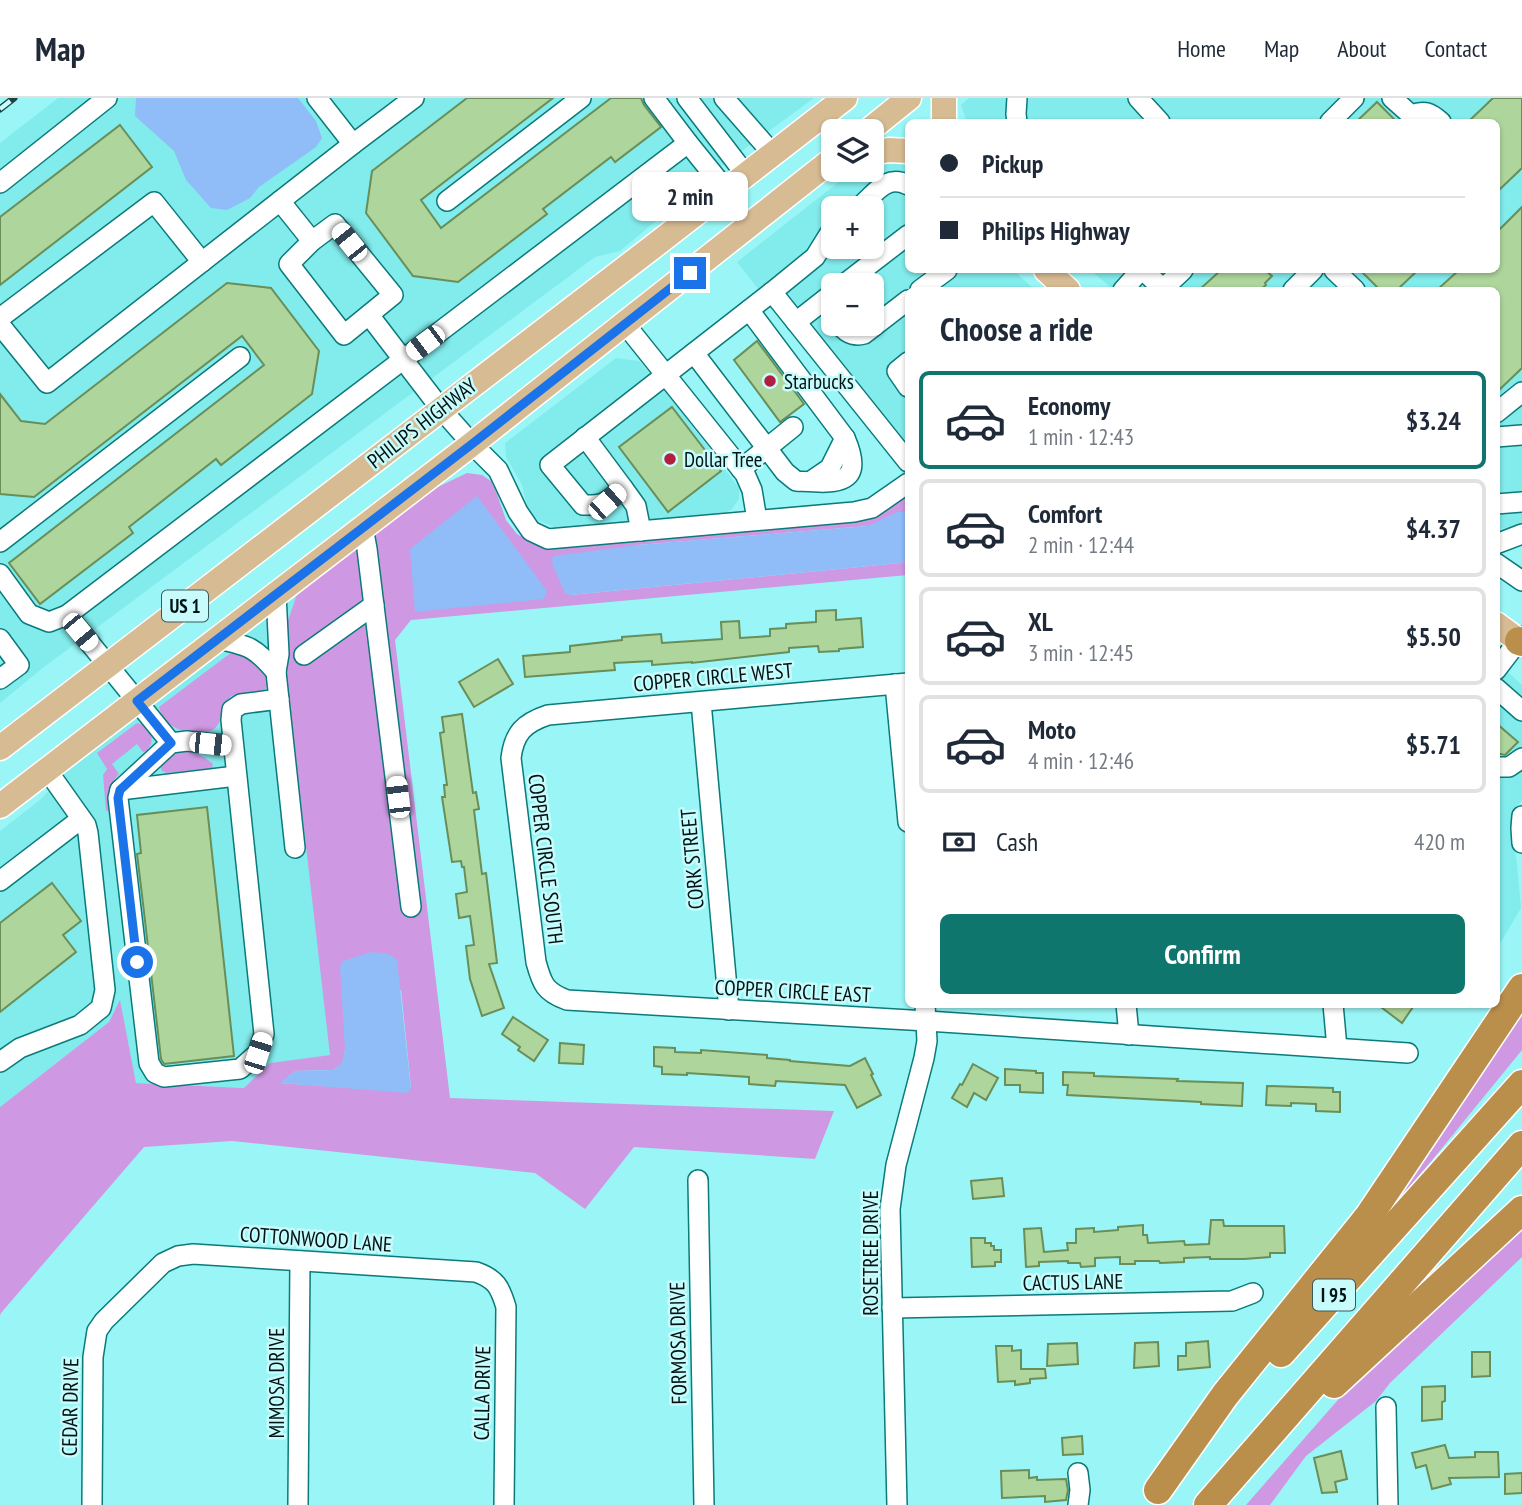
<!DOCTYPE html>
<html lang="en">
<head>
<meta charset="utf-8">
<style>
	:root { --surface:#fff; --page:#f2f2f3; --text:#1f2937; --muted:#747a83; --line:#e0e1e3; --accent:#0f766e }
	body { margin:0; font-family:"PT Sans Narrow",sans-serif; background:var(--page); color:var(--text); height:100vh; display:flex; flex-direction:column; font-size:26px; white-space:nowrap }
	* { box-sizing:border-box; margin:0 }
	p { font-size:23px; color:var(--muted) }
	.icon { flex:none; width:38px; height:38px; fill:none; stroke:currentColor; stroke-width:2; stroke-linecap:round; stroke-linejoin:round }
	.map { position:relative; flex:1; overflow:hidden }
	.sheet { position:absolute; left:905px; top:189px; width:595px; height:721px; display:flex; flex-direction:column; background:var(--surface); border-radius:10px; box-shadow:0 2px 5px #0004 }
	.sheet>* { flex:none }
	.hud { position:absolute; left:905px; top:21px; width:595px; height:154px; border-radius:10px; box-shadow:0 2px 5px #0004; display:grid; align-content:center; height:154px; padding:0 35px; background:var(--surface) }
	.buttons { position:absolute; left:821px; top:21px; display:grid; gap:14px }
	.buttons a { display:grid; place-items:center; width:63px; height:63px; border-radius:10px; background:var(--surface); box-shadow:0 2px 5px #0004; font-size:35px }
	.end { position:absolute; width:32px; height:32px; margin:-16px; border:9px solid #1a73e8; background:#fff; box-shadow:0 0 0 4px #fff }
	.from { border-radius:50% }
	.bubble { position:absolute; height:49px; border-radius:10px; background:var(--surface); box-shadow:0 2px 5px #0004; font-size:23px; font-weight:700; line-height:49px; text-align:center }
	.car { position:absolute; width:21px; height:42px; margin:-21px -10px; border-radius:9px; box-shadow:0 0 5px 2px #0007; background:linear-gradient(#fff 24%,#345 0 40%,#fff 0 76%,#345 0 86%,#fff 0) }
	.hud b { display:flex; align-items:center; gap:24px; height:66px; font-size:26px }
	.hud b+b { border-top:2px solid var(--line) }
	.hud i { width:18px; height:18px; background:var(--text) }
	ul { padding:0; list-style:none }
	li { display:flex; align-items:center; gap:21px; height:98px; margin:0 14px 10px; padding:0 21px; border:4px solid var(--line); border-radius:10px }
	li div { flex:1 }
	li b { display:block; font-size:26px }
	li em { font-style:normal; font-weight:700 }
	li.current { border-color:var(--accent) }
	li>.icon { width:63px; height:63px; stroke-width:1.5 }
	h2 { padding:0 35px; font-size:32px; line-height:84px }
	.pay { display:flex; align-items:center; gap:18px; height:77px; padding:0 35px; font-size:26px }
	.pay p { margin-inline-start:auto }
	.primary-button { display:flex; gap:14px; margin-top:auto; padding:14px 35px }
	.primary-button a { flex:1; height:80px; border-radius:10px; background:var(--accent); color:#fff; font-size:28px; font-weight:700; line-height:80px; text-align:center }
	header { display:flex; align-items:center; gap:42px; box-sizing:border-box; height:98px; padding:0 35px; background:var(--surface); border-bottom:2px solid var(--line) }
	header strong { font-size:33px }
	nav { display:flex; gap:38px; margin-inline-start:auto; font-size:24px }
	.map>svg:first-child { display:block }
	.built { fill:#82ebec; fill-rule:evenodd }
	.green { fill:#ce99e2; fill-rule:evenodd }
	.water { fill:#90bcf8 }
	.building { fill:#add59c; stroke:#698e58; stroke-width:2 }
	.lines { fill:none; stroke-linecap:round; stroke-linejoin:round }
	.minor-casing { stroke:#0a7a7b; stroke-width:22 }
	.major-casing { stroke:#fff; stroke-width:27 }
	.highway-casing { stroke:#fff; stroke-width:31 }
	.minor { stroke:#fff; stroke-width:19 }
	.major { stroke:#d6bb93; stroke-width:24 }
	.highway { stroke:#ba8e4b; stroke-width:28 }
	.rail-casing { stroke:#1f4142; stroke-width:7 }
	.rail { stroke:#c8fcfc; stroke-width:4.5; stroke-dasharray:13; stroke-linecap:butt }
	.route { stroke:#1a73e8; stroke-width:9 }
	.poi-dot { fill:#b21f3e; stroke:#c8fcfc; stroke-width:2.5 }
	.labels { text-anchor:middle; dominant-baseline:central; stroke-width:5; stroke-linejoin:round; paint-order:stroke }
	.shield { fill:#c8fcfc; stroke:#3c595a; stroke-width:2 }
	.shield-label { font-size:19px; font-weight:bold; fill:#001314 }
	.poi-label { font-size:21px; fill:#001314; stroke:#c8fcfc; text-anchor:start }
	.street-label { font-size:21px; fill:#001314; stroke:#c8fcfc }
</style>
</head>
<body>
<header>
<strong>Map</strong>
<nav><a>Home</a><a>Map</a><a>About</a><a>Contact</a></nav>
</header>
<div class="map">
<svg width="1522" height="1407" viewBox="0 0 1522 1407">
	<rect width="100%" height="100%" fill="#9af6f6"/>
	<!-- built -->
	<g class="built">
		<polygon points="58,0 814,0 727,64 620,153 595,159 44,569 0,605 0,45"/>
		<polygon points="969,0 1522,0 1522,429 1496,431 1496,192 1114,192 1090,172 1496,172 1496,24 967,24 961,7"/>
		<path d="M908 60V172H1013L1035 192H908V382L737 164 854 72H872V62ZM833 110H872V149H833ZM833 187H872V226H833Z"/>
		<polygon points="616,260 639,263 671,300 739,390 739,401 732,411 724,416 559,431 539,423 528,412 522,387 506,359 505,345"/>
		<polygon points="297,496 282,540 331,957 270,965 245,990 136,985 120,904 109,924 0,1009 0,733 41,701 70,670"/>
		<polygon points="1496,563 1522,587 1522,702 1512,715 1521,810 1496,852"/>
	</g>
	<!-- green -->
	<g class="green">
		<path d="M467 375 482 377 491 383 497 396 506 422 517 436 534 446 552 448 908 397V416L906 414 868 428 638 447 570 497 900 465 908 462V477L411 522 395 542 450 1000 834 1013 815 1061 634 1049 585 1111 535 1075 232 1043 144 1049 1 1215 0 1218V1009L109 924 120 902 136 985 244 990 270 965 330 957 282 540 297 496 427 394ZM401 892 411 989 407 994 281 985 295 973 333 972 343 965 345 952Z"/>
		<path d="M236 551 262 564 269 583 265 592 231 598C221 609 224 618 217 628 207 642 170 633 162 619 161 616 160 612 159 609Z"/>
		<path d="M137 625 144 627 152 636 151 646 147 653 143 654 137 646 112 666 119 676C107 689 109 695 110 712L106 713 103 677 107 671 97 655Z"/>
		<polygon points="189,652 204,659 213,666 212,670 167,675 162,673 160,668 175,655"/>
		<polygon points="1522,912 1522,952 1429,1066 1380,1123"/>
		<polygon points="1522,1123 1522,1159 1390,1285 1376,1303 1306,1358 1270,1407 1246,1407 1351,1287"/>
	</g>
	<!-- water -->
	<g class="water">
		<polygon points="136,0 298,0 316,23 322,40 316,49 259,89 250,100 227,112 211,110 186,82 174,53 135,18"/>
		<polygon points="477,398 547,493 544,501 415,514 410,451"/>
		<polygon points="897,414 907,414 908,416 908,462 900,465 570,497 565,495 553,468 552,461 554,458 638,447 868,428"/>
		<polygon points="371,854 389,856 397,862 411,990 407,995 280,985 295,973 333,972 342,965 345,952 340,868 343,863"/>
	</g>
	<!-- building -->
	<g class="building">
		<polygon points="467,0 553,0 421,102 441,130 611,0 641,0 644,7 661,29 615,64 611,59 543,111 547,116 458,184 413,178 366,115 372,73"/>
		<polygon points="1493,0 1522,0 1522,70 1496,95 1496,24 1468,24"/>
		<polygon points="1377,4 1397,24 1356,24"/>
		<polygon points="120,27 152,69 0,187 0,119"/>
		<polygon points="1522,109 1522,270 1496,295 1496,192 1437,192 1459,172 1496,172 1496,135"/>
		<polygon points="1221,172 1265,172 1272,178 1265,185 1266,187 1260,192 1199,192"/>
		<polygon points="1360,172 1418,172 1397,192 1380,192"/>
		<polygon points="227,185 271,190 319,253 312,296 221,367 216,361 129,429 133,435 40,506 9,465 264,267 242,238 34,399 0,396 0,296 21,323 45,326"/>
		<polygon points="757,243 804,306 780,324 734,262"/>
		<polygon points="672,309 721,373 668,414 619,349"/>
		<polygon points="836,512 836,522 861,520 863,549 839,551 839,553 819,554 818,548 789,550 789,554 692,565 692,564 652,567 652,563 614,565 615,572 525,579 523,558 570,554 570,548 622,542 622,539 661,536 662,545 722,541 721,524 739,523 740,540 770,538 770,531 786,530 786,526 816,524 816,513"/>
		<polygon points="498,561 513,586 474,609 459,584"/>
		<polygon points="462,616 473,695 476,694 479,711 474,712 482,776 486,775 497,865 489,866 504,910 482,918 470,881 466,848 474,847 470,818 459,820 456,796 467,794 464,769 462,769 461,763 452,764 442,699 445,699 444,687 447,687 440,635 444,634 442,619"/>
		<polygon points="1496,625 1518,644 1505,657 1496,655"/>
		<polygon points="207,709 234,958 164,966 161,961 142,797 137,756 141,755 137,717"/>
		<polygon points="52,785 81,823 63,837 76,854 0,914 0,825"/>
		<polygon points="1377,906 1415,906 1402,925"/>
		<polygon points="513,919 548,942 534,963 518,952 520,949 502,936"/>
		<polygon points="560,945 584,947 583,966 559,965"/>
		<polygon points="654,949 675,950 675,954 701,955 701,952 767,957 767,960 790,962 790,963 850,968 865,960 873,976 871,977 881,997 857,1010 845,987 776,983 775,988 749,986 749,979 687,975 687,977 662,976 662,969 654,968"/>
		<polygon points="973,966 998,980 986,1002 974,995 967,1009 952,1000 960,986 962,987"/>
		<polygon points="1005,971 1036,973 1036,975 1043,975 1043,995 1020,994 1020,987 1005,987"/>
		<polygon points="1063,974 1094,975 1094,978 1178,981 1177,983 1243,985 1242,1008 1201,1006 1201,1004 1067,997 1068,987 1063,987"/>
		<polygon points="1267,988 1333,990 1333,994 1340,994 1340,1014 1316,1013 1316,1006 1291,1005 1291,1008 1266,1007"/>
		<polygon points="1002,1080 1004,1098 973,1101 971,1083"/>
		<polygon points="1211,1122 1223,1122 1224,1128 1284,1128 1285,1155 1270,1155 1270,1159 1244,1161 1210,1161 1210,1159 1184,1160 1184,1164 1160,1165 1159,1163 1135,1163 1135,1166 1120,1166 1120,1159 1095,1160 1095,1168 1081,1169 1080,1165 1068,1165 1068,1163 1039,1164 1039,1168 1026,1169 1024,1131 1041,1130 1044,1154 1068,1152 1067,1145 1076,1145 1076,1131 1094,1130 1094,1134 1118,1132 1118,1129 1143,1127 1143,1137 1147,1137 1148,1145 1184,1143 1185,1147 1209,1146"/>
		<polygon points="971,1140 985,1140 985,1145 991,1145 991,1148 994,1148 994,1152 1001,1152 1001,1164 995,1164 995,1168 972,1169"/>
		<polygon points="1208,1243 1210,1269 1178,1272 1178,1258 1186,1258 1186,1245"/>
		<polygon points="1158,1244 1159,1268 1134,1270 1135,1245"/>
		<polygon points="1077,1245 1078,1266 1047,1268 1048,1246"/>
		<polygon points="996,1248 1012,1248 1012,1253 1021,1252 1021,1271 1045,1271 1046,1280 1030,1281 1030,1285 1015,1287 1015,1283 998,1284"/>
		<polygon points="1472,1254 1490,1254 1490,1278 1472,1279"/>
		<polygon points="1445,1288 1445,1303 1442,1304 1442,1321 1422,1323 1422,1289"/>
		<polygon points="1082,1338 1083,1356 1063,1357 1062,1340"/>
		<polygon points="1445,1347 1449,1360 1475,1359 1475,1354 1498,1354 1499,1379 1449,1380 1451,1386 1432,1391 1426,1367 1416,1370 1412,1355"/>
		<polygon points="1341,1353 1347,1381 1335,1384 1337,1394 1322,1395 1314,1360"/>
		<polygon points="1029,1372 1029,1380 1037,1379 1037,1382 1066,1381 1068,1392 1066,1402 1045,1404 1045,1398 1002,1400 1001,1373"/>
		<polygon points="1522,1375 1522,1395 1505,1396 1505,1376"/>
	</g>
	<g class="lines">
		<!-- minor casing -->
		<g class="minor-casing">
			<g id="minor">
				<polyline points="317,0 353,46 414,0"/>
				<polyline points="687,0 746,77"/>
				<polyline points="724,0 773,56"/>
				<polyline points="1138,0 1160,24"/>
				<path d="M1392 0 1411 17C1425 12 1430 14 1441 24"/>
				<polyline points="1017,24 1016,16 1017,0"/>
				<polyline points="1330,24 1354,0"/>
				<polyline points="688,45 726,92"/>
				<polyline points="0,85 107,0"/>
				<polyline points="280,103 312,143"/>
				<polyline points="447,103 581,0"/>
				<path d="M858 110C874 98 885 75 908 87"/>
				<polygon points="335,126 393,197 344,237 289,166 312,143"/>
				<polyline points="833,130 815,159 772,194 908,364"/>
				<polyline points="1143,172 1164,192"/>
				<polyline points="1334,172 1355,192"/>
				<polyline points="843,187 908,137"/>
				<polyline points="1163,191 1183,172"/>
				<polyline points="920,192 947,172"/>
				<polyline points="1123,192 1141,172"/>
				<polyline points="1293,192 1313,172"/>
				<polyline points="369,217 441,311 472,346 498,372 518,414 531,433 548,441 854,414 872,410 908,385"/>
				<polyline points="0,220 154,104 202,164"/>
				<polyline points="796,224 833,195"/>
				<polyline points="625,226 745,376 752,392 757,422"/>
				<path d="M839 226C846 235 853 239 864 236L908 202"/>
				<polyline points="0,227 47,285 353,46"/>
				<path d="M694 255 785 374 796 383C833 385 867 390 845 340L749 212"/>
				<polyline points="908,264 897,273 908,289"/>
				<polyline points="1496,315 1522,294"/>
				<polyline points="585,339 623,390"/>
				<polyline points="1496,339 1522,337"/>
				<polyline points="741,371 793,329"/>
				<polyline points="811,383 830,370 845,340"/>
				<polyline points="1496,406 1522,404"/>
				<polyline points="363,429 367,451 411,809"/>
				<path d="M641 433 636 408 623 390C607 404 604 408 583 407L550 367 772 194"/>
				<polyline points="0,444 240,259"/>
				<polyline points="1496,446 1522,436"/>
				<polyline points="1496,465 1522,483"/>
				<polyline points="0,476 29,516 49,524 67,517"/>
				<polyline points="276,496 279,556 276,574 295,750"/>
				<polyline points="0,541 19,567 0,581"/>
				<path d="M218 541C249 548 255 549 276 574"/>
				<polyline points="304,557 374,507"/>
				<polyline points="1496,572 1522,538"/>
				<path d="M908 585C788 595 668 607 548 617 524 625 514 635 511 660L536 864C542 886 545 894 567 902L927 923 1408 955"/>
				<polyline points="895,586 908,724"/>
				<polyline points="1496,590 1522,613"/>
				<polyline points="701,604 729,912"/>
				<polyline points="171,645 67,517 688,45 654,0"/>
				<polyline points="233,648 187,643 171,645 120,692 118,700 149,965 155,975 164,979 240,971 258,955 264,936 231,622 232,612 241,606 279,601"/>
				<polyline points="1496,668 1498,669 1509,669 1522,660"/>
				<polyline points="120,692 236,678"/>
				<polyline points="1522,718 1521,730 1522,745"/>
				<polyline points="0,783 81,721"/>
				<polyline points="1126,906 1129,937"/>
				<polyline points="1333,906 1337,950"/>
				<polyline points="0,964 20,950 80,927 101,910 105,892 88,735 86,727 47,672"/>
				<polyline points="698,1082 704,1407"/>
				<polyline points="892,1210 1232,1203 1253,1195"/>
				<polyline points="1386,1309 1388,1407"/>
				<polyline points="1078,1375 1080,1392 1078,1407"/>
				<path d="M92 1407 93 1259 97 1233 104 1223 163 1165 178 1158 193 1156 476 1174C496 1181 500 1189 506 1209L504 1407"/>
				<polyline points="298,1407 300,1163"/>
				<polyline points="897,1407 890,1111 896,1067 924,960 927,943 925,906"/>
			</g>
		</g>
		<!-- major casing -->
		<g class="major-casing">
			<g id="major">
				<polyline points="944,0 944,24"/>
				<polyline points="868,33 909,0"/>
				<polyline points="872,55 889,52 908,53"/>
				<polyline points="1046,172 1068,192"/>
				<polyline points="1496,526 1522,545"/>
				<polyline points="0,650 654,148 845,0"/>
				<polyline points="0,708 472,346 833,61"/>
			</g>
		</g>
		<!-- highway casing -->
		<g class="highway-casing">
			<g id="highway">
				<polyline points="1519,543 1522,544"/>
				<polyline points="1281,1255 1522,986"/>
				<polyline points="1334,1286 1522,1112"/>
				<polyline points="1158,1392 1225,1297 1369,1118 1522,890"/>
				<polyline points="1208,1407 1522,1047"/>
			</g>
		</g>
		<!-- minor -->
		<use href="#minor" class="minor"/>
		<!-- major -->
		<use href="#major" class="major"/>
		<!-- highway -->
		<use href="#highway" class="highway"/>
		<!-- rail casing -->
		<g class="rail-casing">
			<polyline id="rail" points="0,11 14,0"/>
		</g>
		<!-- rail -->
		<use href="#rail" class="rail"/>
	</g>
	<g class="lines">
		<!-- route -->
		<polyline class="route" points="137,864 118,700 120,692 171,645 137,603 472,346 690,175"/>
	</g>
	<!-- markers -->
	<g class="poi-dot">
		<circle cx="770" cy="283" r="7"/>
		<circle cx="670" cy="361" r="7"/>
	</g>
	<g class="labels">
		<!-- shield labels -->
		<g class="shield">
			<rect x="162" y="492.5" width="46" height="31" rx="5"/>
			<rect x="1313" y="1181.5" width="42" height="31" rx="5"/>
		</g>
		<g class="shield-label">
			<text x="185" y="508">US 1</text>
			<text x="1334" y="1197">I 95</text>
		</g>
		<!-- poi labels -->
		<g class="poi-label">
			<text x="784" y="283">Starbucks</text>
			<text x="684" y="361">Dollar Tree</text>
		</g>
		<!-- street labels -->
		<g class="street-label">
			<text transform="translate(422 325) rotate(-38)">PHILIPS HIGHWAY</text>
			<text transform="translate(713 579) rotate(-5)">COPPER CIRCLE WEST</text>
			<text transform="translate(546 761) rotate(83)">COPPER CIRCLE SOUTH</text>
			<text transform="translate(692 761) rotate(-95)">CORK STREET</text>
			<text transform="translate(793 893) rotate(3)">COPPER CIRCLE EAST</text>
			<text transform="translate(316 1141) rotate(4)">COTTONWOOD LANE</text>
			<text transform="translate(870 1155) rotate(-90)">ROSETREE DRIVE</text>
			<text transform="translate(1073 1184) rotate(-1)">CACTUS LANE</text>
			<text transform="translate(678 1245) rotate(-91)">FORMOSA DRIVE</text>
			<text transform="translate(276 1285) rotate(-90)">MIMOSA DRIVE</text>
			<text transform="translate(482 1295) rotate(-89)">CALLA DRIVE</text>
			<text transform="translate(70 1309) rotate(-89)">CEDAR DRIVE</text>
		</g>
	</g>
</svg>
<div class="buttons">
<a><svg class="icon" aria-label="layers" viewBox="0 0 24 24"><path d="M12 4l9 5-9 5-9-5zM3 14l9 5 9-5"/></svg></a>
<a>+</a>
<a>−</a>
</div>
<i class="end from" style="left:137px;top:864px"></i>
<i class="end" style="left:690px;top:175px"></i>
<div class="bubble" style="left:632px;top:74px;width:116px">2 min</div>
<i class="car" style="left:349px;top:144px;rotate:321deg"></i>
<i class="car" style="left:425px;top:245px;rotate:233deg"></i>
<i class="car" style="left:607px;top:404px;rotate:48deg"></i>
<i class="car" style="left:80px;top:534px;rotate:140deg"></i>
<i class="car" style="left:210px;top:646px;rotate:96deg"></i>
<i class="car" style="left:398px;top:699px;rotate:353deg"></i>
<i class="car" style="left:258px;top:955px;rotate:18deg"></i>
<div class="hud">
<b><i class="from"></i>Pickup</b>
<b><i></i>Philips Highway</b>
</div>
<section class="sheet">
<h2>Choose a ride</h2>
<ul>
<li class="current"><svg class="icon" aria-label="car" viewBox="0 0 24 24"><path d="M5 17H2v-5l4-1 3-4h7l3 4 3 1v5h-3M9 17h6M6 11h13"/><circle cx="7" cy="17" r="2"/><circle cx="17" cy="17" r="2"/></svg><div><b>Economy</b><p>1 min · 12:43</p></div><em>$3.24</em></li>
<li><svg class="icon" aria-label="car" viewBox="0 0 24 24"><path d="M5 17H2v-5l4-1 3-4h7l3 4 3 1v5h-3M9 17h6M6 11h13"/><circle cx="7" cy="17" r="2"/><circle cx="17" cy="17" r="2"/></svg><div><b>Comfort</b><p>2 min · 12:44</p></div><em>$4.37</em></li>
<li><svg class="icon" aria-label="car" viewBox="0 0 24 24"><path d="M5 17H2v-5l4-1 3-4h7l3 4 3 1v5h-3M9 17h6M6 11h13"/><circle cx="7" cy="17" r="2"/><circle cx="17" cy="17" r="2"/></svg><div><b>XL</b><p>3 min · 12:45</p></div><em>$5.50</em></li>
<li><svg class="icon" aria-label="car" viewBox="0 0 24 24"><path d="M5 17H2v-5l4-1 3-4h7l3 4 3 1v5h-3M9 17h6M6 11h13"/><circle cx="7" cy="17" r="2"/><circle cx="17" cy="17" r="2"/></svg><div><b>Moto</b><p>4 min · 12:46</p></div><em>$5.71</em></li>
</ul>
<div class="pay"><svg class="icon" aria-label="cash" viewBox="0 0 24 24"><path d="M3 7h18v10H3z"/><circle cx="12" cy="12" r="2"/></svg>Cash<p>420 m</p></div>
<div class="primary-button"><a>Confirm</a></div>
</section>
</div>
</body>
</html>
